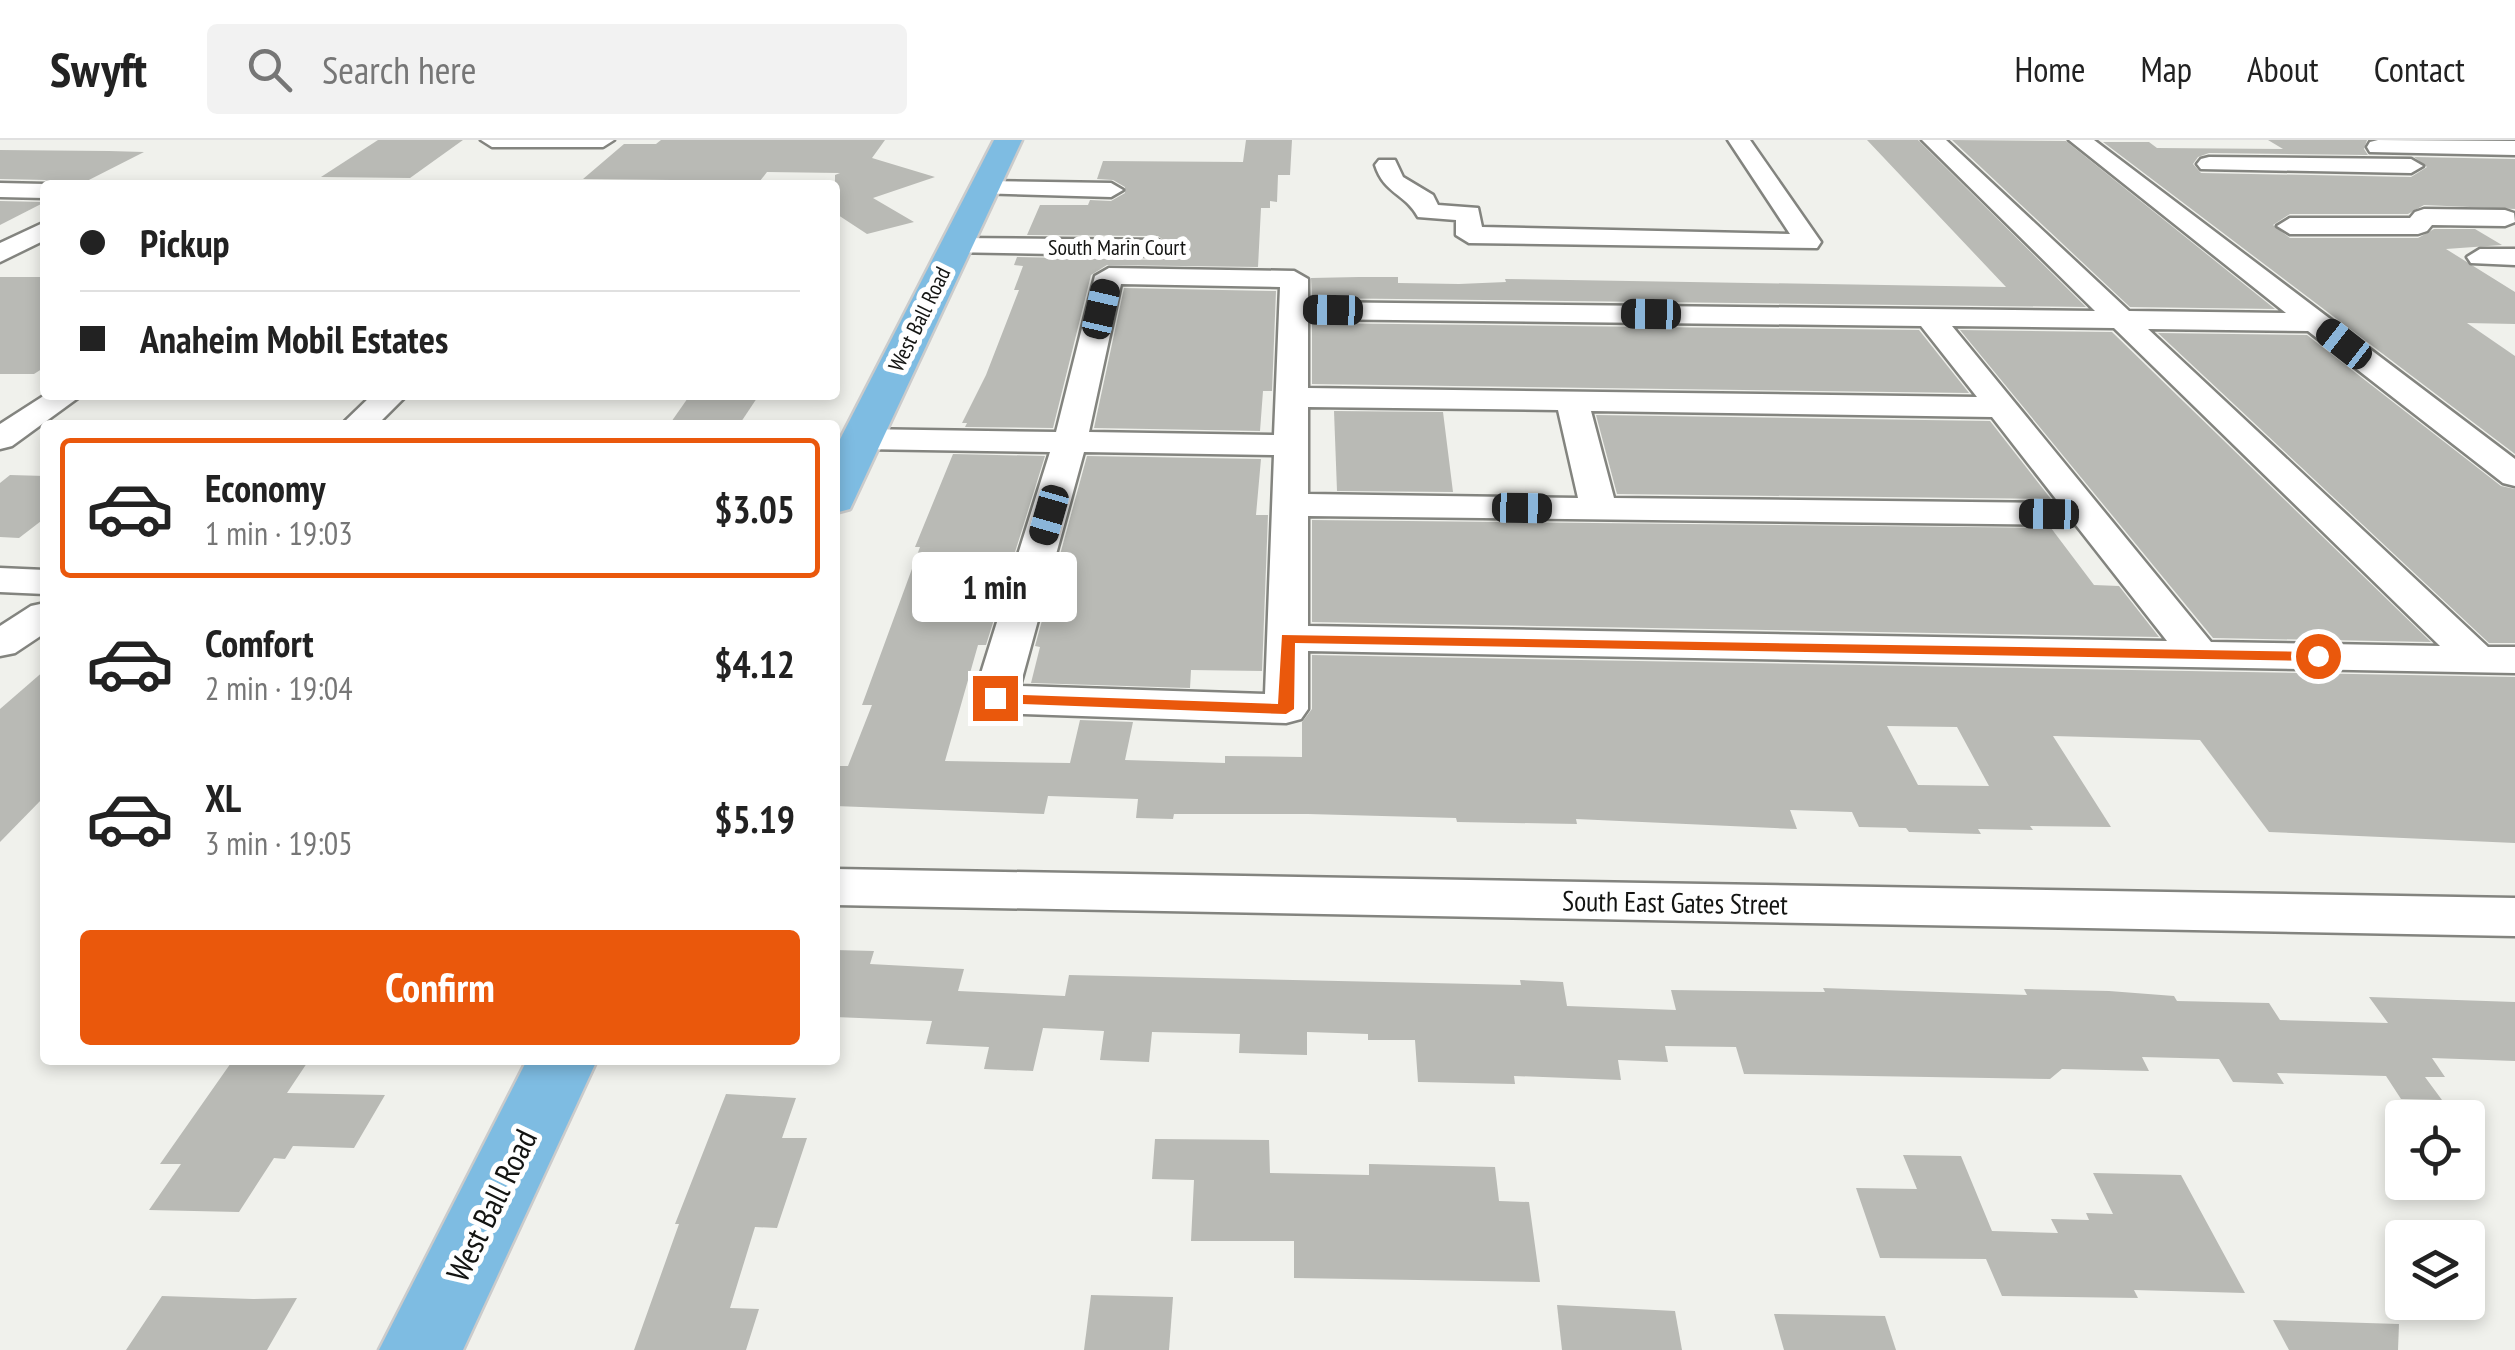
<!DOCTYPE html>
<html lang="en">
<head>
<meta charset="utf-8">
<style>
	:root { --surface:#fff; --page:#f2f2f2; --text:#222; --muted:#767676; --line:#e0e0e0; --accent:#ea580c }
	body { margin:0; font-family:"PT Sans Narrow",sans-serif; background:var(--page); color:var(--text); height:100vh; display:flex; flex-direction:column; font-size:38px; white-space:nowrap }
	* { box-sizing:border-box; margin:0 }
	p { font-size:32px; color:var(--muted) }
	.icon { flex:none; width:55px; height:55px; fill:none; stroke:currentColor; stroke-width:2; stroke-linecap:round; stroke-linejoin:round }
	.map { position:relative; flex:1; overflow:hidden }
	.panel { position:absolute; left:40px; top:280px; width:800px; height:645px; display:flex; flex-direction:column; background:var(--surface); border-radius:10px; box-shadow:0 5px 15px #0003 }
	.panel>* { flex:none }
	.hud { position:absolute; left:40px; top:40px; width:800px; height:220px; border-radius:10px; box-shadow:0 5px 15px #0003; display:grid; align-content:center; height:220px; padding:0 40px; background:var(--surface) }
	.controls { position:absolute; left:2385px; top:960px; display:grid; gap:20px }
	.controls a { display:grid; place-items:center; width:100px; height:100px; border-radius:10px; background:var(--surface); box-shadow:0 5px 15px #0003; font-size:50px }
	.end { position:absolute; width:45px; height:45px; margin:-22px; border:12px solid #ea580c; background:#fff; box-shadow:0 0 0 5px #fff }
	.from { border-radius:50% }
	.bubble { position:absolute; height:70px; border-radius:10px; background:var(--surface); box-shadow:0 5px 15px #0003; font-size:32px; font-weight:800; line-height:70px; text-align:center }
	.car { position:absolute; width:30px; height:60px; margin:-30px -15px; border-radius:12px; box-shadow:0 0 8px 2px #0007; background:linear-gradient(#222 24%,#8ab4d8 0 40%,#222 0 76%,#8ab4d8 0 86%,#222 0) }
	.hud b { display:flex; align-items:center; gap:35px; height:95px; font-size:38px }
	.hud b+b { border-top:2px solid var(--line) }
	.hud i { width:25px; height:25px; background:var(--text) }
	ul { padding:18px 0 0; list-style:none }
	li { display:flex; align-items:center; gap:30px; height:140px; margin:0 20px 15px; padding:0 20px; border:5px solid transparent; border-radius:10px }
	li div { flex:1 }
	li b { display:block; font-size:38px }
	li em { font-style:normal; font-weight:800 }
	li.selected { border-color:var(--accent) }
	li>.icon { width:90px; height:90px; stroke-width:1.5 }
	.action { display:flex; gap:20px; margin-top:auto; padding:20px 40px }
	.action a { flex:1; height:115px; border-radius:10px; background:var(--accent); color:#fff; font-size:40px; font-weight:800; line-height:115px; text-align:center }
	header { display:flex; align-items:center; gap:60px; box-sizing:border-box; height:140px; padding:0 50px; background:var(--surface); border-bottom:2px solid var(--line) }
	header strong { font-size:48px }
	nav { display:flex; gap:55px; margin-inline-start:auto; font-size:35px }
	.search { width:700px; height:90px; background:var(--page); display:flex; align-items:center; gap:25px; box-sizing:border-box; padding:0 35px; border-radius:10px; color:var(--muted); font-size:38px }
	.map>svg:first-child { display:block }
	.building { fill:#b9bab5; fill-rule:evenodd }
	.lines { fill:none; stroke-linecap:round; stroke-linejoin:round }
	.minor-casing { stroke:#83847f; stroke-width:5 }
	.major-casing { stroke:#cbcbcb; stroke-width:5 }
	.minor { fill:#fff; fill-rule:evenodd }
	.major { fill:#7ebce2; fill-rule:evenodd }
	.route { fill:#ea580c }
	.labels { text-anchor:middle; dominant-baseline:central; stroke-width:10; stroke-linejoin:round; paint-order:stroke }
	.far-street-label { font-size:22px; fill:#131412; stroke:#fff }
	.street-label { font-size:28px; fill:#131412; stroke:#fff }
	.near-street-label { font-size:32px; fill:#131412; stroke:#fff }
</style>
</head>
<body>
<header>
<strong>Swyft</strong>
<div class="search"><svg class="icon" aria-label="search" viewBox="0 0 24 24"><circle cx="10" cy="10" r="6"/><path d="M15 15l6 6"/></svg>Search here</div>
<nav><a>Home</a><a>Map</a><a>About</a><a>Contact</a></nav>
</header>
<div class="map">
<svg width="2515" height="1210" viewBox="0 0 2515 1210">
	<rect width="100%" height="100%" fill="#f0f1ec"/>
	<!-- building -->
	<g class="building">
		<polygon points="378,0 463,0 410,38 321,37"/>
		<polygon points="661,0 885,0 872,18 935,37 873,58 914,82 867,94 835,73 835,35 840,33 767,32 760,41 583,39 624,4 656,4"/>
		<polygon points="1246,0 1292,0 1290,35 1278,35 1277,62 1270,61 1270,68 1261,68 1258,127 1107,125 1091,135 1053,288 965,287 967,283 962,283 986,235 1019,150 1014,150 1023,126 1014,125 1017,117 1158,120 1175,109 1158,96 1027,95 1040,65 1088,65 1090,60 1111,61 1125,53 1125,47 1113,40 1097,39 1103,21 1243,22"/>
		<polygon points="1867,0 1918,0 2086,167 1312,158 1311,138 1359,137 1398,137 1398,143 1459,144 1506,142 1505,139 2006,147"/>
		<polygon points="1952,0 2066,1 2275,169 2130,167"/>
		<polygon points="2268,0 2367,0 2364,9 2368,15 2209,13 2198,17 2193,24 2201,33 2411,37 2427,27 2414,17 2515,19 2515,69 2424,65 2408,74 2290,74 2273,85 2290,98 2418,98 2434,89 2475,89 2502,105 2446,109 2515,152 2515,184 2467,183 2515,216 2515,314 2103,2 2149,2 2157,8 2283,9"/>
		<polygon points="0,10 109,11 144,12 79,45 54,45 45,40 0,39"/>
		<polygon points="0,61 45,62 0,85"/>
		<polygon points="0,137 45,137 45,227 34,234 0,234"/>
		<polygon points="1124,148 1276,151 1272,251 1263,251 1260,291 1094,288"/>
		<polygon points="1312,183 1919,190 1969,253 1312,244"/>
		<polygon points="1960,190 2112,192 2431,502 2213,498"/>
		<polygon points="2158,193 2307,195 2501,346 2515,349 2515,503 2489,503"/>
		<polygon points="690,255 759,255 739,285 669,285"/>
		<polygon points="1334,271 1443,272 1453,352 1337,351"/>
		<polygon points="1596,275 1990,281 2051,359 1617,354"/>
		<path d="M953 314 1045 316 986 505H978L945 621 1070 623 1080 580 1133 582 1125 620 1225 623V616L1302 617V582L1312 569V515L2515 537V703L2269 692 2200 600 2053 596 2111 687 2030 686 2033 690 1978 689 1981 694 1909 692 1906 688 1859 687 1852 672 1790 670 1797 689 1576 679 1577 684 1457 682 1456 678 1308 674H1174L1173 679 1136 678 1138 659 1048 656 1044 674 835 666V626H848L872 565H862L920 407H915ZM1887 586 1957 587 1989 646 1918 645Z"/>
		<polygon points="1087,316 1261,319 1256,375 1268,375 1262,531 1191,530 1190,548 1031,543 1040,507 1035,506"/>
		<polygon points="10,335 45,336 45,378 19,398 0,397 0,343"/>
		<polygon points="1312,380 2051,388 2094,445 2119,446 2159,497 1312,482"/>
		<polygon points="45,530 45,656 0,702 0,569"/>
		<polygon points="835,810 874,811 870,824 964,829 958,851 1065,856 1069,835 1521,845 1520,840 1563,842 1567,866 1676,870 1671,850 1825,852 1823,848 2027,855 2024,849 2109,851 2174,856 2177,861 2269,863 2280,880 2388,883 2369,857 2515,862 2515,921 2432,918 2445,937 2425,937 2442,960 2401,959 2386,936 2277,933 2284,944 2233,942 2219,919 2142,917 2149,931 2062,929 2050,939 1744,934 1736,907 1665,906 1668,922 1618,920 1621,940 1514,936 1515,944 1418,942 1415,900 1368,900 1368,894 1307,892 1307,915 1239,913 1240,894 1152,892 1149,922 1100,920 1104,891 1043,888 1033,931 984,929 989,907 926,904 932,881 835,877"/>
		<polygon points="233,920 309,920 287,953 385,955 354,1008 293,1006 285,1019 274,1018 239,1072 149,1070 181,1024 160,1024"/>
		<polygon points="726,954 796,958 782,998 807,998 777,1088 755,1087 730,1168 759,1169 746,1210 634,1210 679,1084 675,1084"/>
		<polygon points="1155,999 1269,1000 1270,1033 1369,1035 1369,1024 1495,1027 1499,1061 1529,1062 1540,1142 1294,1138 1294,1101 1191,1101 1194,1040 1152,1039"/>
		<polygon points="1903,1015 1961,1016 1992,1091 2058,1093 2051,1079 2089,1080 2086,1073 2113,1074 2093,1033 2181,1035 2245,1153 2134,1150 2138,1158 2002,1156 1986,1119 1880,1118 1856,1048 1917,1049"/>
		<polygon points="1091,1155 1173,1157 1169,1210 1084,1210"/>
		<polygon points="162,1156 253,1159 297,1158 267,1210 126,1210"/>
		<polygon points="1557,1165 1675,1171 1682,1210 1562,1210"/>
		<polygon points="1774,1174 1885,1176 1896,1210 1784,1210"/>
		<polygon points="2273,1180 2399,1184 2398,1210 2289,1210"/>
	</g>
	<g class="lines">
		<!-- minor casing -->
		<g class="minor-casing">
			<g id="minor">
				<polygon points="481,0 614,0 603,7 492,7"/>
				<path d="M1728 0H1750L1821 102 1817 108 1469 103 1456 95V80L1418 77C1405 53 1384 54 1375 25L1379 20H1395L1403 37 1433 55 1438 65 1478 68 1482 87 1790 94Z"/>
				<path d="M1922 0H1946L2129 171 2286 173 2069 0H2094L2515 319V346L2503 343 2308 191 2148 189 2488 507H2515V533L1308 511V569L1301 579 1286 583 995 573 980 569 973 559 1050 312 860 309 848 306 843 299 848 292 860 289 1056 292 1095 136 1109 128 1294 131 1308 139V162L2095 171ZM1121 144 1280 147 1274 295 1089 292ZM1308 179 1921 186 1977 257 1308 248ZM1952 186 2114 188 2440 506 2211 502ZM1308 267 1558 270 1578 358 1308 354ZM1591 271 1992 277 2059 363 1614 358ZM1084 312 1274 315 1265 554 1020 546ZM1308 376 2076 385 2167 501 1308 486Z"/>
				<polygon points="2378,0 2515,1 2515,15 2370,12 2367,7 2370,2"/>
				<polygon points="2209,17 2411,19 2423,26 2411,33 2201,29 2197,24 2201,19"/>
				<polygon points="984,41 1111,43 1123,50 1111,57 975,53 972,48"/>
				<polygon points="0,43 45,44 50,45 45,45 45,58 0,57"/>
				<polygon points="2424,69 2505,70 2514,73 2515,82 2505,86 2432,85 2427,91 2418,94 2290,94 2277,86 2290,78 2410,78 2415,72"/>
				<polygon points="45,82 45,100 0,122 0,103"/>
				<polygon points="955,98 1158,100 1171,108 1158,116 946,112 942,106"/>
				<polygon points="2480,109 2515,109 2515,125 2471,123 2467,117"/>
				<polygon points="45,255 82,255 12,306 0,309 0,284"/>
				<polygon points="372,255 407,255 377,285 341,285"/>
				<polygon points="0,428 45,430 45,454 0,452"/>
				<polygon points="45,463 45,493 15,513 0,516 0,486 31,466"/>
				<polygon points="835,729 2515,758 2515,796 835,765"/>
			</g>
		</g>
		<!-- major casing -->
		<g class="major-casing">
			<g id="major">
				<polygon points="994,0 1022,0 850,369 835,373 835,309"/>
				<polygon points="527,920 597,920 463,1210 379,1210"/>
			</g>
		</g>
		<!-- minor -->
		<use href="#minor" class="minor"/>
		<!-- major -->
		<use href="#major" class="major"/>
	</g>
	<!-- route -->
	<polygon class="route" points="1282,495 2318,512 2326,516 2318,521 1295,503 1294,569 1286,574 995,563 987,558 995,554 1278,564"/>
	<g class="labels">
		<!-- far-street labels -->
		<g class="far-street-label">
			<text x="1117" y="107">South Marin Court</text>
			<text transform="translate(919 179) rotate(-64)">West Ball Road</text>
		</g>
		<!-- street labels -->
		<g class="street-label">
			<text transform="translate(1675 762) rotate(1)">South East Gates Street</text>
		</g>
		<!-- near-street labels -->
		<g class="near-street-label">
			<text transform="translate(491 1065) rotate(-64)">West Ball Road</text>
		</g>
	</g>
</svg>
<div class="controls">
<a><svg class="icon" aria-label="locate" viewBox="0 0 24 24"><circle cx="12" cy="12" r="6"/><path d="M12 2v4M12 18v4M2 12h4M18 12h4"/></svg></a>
<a><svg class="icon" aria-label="layers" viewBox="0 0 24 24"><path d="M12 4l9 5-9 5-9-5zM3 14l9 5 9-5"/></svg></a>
</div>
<i class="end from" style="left:2318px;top:516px"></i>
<i class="end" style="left:995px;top:558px"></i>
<div class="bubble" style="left:912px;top:412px;width:165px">1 min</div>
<i class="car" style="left:1101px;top:169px;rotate:13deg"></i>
<i class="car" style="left:1333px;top:170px;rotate:271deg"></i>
<i class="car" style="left:1651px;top:174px;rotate:271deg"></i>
<i class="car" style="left:2344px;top:204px;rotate:308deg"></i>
<i class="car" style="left:1522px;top:368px;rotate:91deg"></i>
<i class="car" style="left:2049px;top:374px;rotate:271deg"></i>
<i class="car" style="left:1049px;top:375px;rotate:196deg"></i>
<div class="hud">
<b><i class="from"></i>Pickup</b>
<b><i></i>Anaheim Mobil Estates</b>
</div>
<section class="panel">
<ul>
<li class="selected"><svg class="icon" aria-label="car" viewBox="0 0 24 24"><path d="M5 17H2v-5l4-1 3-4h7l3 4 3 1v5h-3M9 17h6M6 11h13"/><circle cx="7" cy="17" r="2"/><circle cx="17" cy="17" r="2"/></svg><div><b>Economy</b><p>1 min · 19:03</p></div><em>$3.05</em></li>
<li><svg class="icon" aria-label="car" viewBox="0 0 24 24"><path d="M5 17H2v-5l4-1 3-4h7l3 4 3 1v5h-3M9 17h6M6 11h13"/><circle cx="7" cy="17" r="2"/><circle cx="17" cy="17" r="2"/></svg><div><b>Comfort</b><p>2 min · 19:04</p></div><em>$4.12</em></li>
<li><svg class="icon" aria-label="car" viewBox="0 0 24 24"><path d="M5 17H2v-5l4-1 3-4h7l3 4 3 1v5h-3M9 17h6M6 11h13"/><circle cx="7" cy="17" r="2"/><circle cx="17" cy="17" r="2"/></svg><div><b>XL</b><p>3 min · 19:05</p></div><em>$5.19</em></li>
</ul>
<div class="action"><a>Confirm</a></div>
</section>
</div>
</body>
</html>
